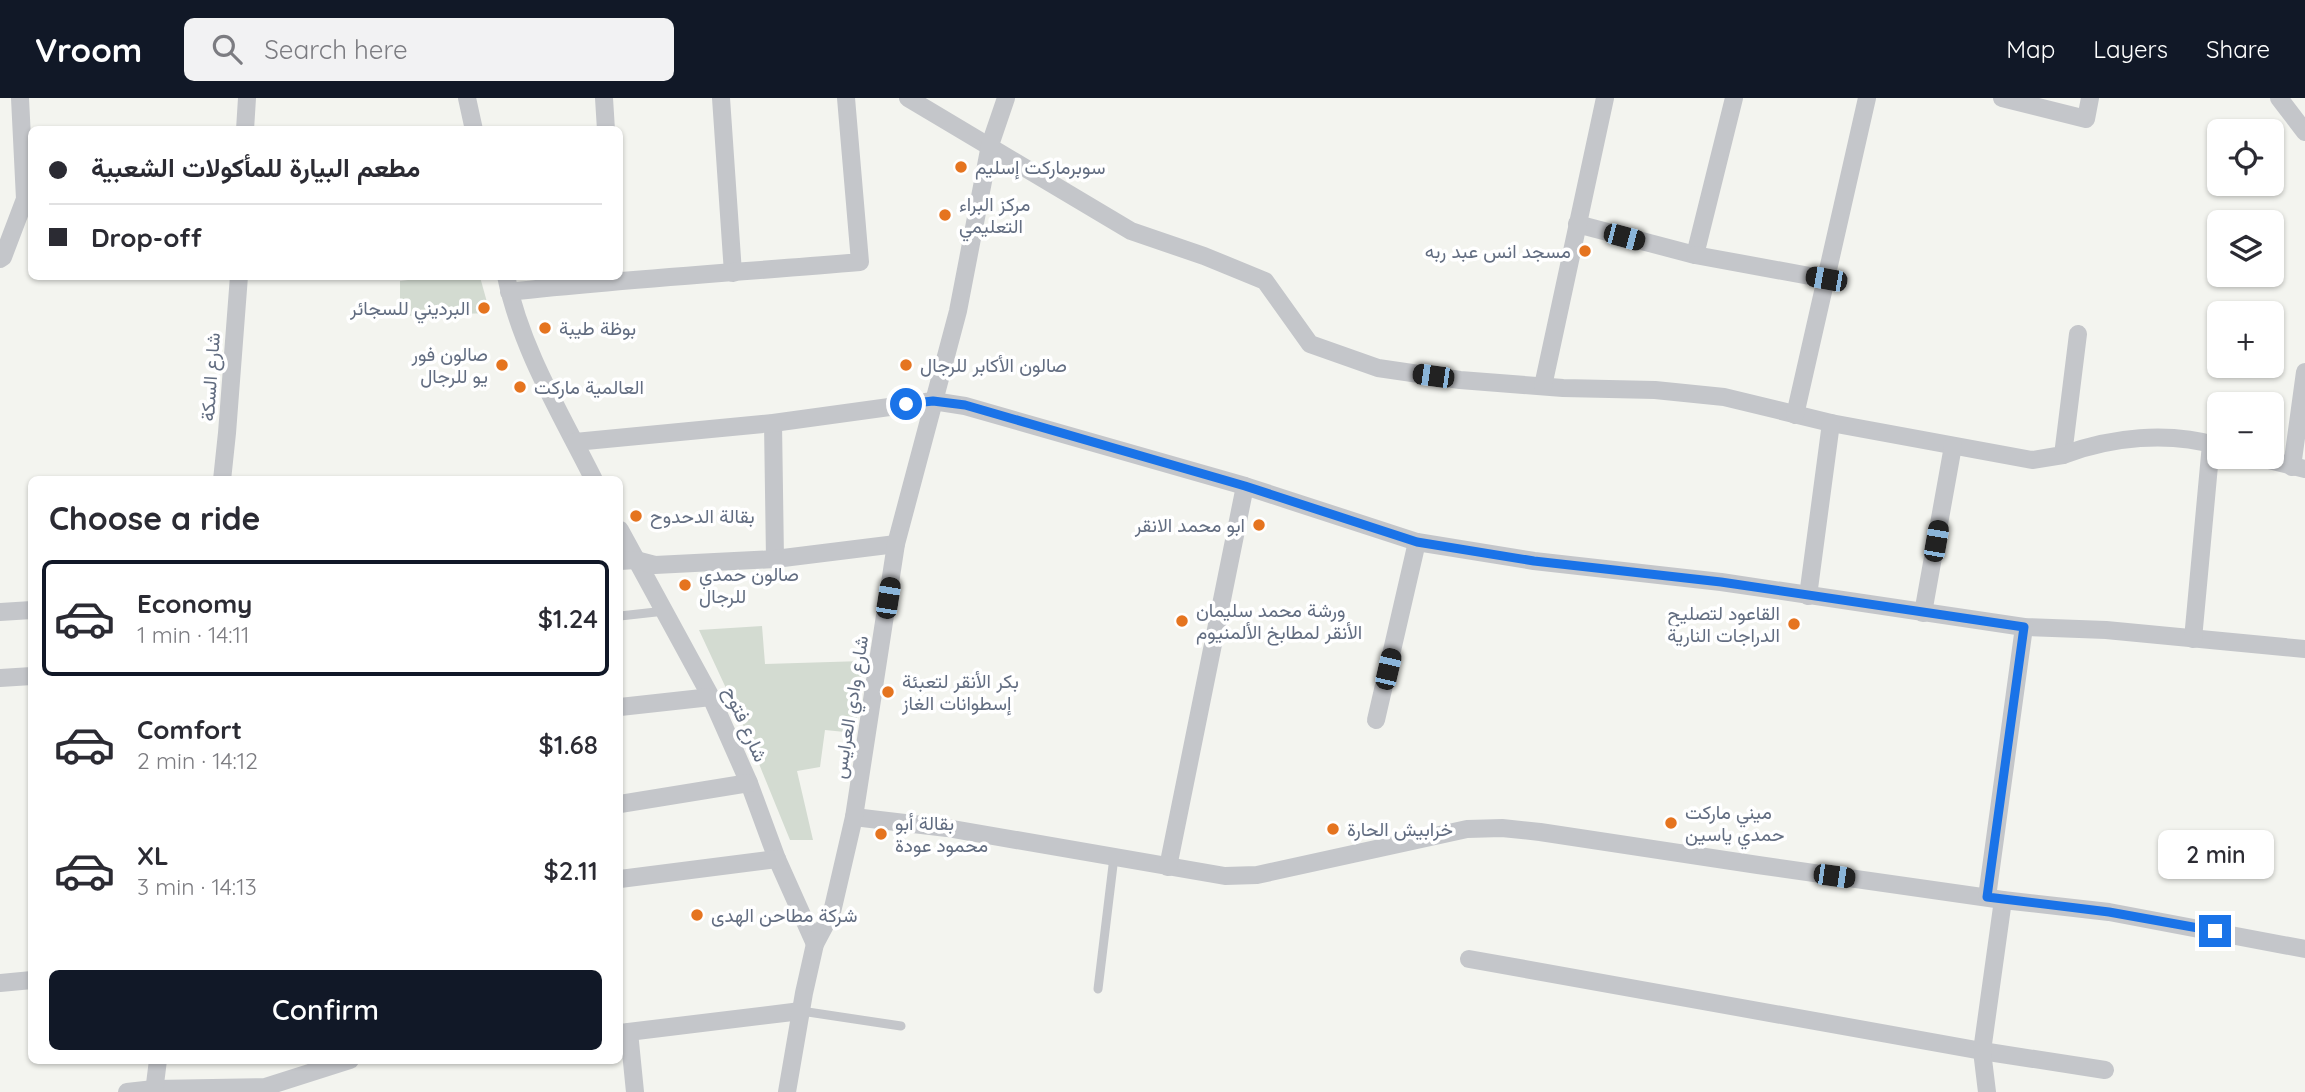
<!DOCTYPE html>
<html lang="en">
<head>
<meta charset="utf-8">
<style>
	:root { --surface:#fff; --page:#f2f2f3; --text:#2b2b33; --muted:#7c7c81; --line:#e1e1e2; --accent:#111827 }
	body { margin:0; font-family:Quicksand,Vazirmatn,sans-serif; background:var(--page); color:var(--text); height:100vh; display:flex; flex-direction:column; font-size:26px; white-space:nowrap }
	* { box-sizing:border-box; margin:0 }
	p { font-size:23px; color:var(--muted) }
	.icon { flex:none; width:38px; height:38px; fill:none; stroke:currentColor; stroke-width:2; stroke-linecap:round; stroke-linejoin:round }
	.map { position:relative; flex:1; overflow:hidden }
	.details { position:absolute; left:28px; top:378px; width:595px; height:588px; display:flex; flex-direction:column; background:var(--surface); border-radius:10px; box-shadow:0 2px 5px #0004 }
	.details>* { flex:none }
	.top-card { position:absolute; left:28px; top:28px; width:595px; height:154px; border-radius:10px; box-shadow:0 2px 5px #0004; display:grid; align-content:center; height:154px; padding:0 21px; background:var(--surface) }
	.fabs { position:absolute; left:2207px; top:21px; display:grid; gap:14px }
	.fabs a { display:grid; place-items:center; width:77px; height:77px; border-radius:10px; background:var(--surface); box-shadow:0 2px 5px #0004; font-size:35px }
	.end { position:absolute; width:32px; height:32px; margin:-16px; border:9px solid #1a73e8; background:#fff; box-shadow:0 0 0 4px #fff }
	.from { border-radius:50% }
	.bubble { position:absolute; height:49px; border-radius:10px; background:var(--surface); box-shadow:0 2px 5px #0004; font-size:23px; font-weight:600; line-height:49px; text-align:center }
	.car { position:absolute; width:21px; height:42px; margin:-21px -10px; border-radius:9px; box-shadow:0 0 5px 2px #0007; background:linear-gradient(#222 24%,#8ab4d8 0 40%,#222 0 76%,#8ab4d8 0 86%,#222 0) }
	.top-card b { display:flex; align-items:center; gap:24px; height:66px; font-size:26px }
	.top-card b+b { border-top:2px solid var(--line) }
	.top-card i { width:18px; height:18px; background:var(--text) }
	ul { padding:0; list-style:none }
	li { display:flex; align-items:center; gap:21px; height:116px; margin:0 14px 10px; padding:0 7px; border:4px solid transparent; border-radius:10px }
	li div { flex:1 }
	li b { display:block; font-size:26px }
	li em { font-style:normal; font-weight:600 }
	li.current { border-color:var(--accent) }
	li>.icon { width:63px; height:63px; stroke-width:1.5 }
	h2 { padding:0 21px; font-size:32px; line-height:84px }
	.button { display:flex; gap:14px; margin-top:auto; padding:14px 21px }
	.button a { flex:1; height:80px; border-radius:10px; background:var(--accent); color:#fff; font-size:28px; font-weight:600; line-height:80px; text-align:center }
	header { display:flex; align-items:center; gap:42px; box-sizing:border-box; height:98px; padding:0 35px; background:var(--accent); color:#fff }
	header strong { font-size:33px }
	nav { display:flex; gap:38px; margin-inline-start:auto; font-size:24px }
	.search { width:490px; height:63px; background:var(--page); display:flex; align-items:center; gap:18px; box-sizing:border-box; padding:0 24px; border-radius:10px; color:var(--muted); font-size:26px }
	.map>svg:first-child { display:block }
	.green { fill:#d3dbd1 }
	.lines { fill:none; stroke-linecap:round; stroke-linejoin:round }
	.service { stroke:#c4c6ca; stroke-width:9 }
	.minor { stroke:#c4c6ca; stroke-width:18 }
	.route { stroke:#1a73e8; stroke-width:9 }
	.poi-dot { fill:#e5741f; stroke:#fff; stroke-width:2.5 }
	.labels { text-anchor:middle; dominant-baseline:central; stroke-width:7; stroke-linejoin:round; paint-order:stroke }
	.poi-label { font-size:19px; fill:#626d81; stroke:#fff; text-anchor:start }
	.street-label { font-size:19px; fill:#626d81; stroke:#fff }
</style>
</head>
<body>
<header>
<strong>Vroom</strong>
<div class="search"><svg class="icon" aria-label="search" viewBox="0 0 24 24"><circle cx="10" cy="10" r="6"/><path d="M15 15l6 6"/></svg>Search here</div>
<nav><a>Map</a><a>Layers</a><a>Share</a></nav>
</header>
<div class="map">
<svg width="2305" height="994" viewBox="0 0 2305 994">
	<rect width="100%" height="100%" fill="#f3f4ef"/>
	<!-- green -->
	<g class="green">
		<polygon points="432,179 480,179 490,215 400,218 400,183"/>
		<polygon points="762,528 765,566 863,563 855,635 825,632 820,669 797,673 813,742 790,742 744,629 699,532"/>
	</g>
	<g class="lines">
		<!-- service -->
		<g class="service">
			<polyline points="620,518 665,513"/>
			<polyline points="1098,891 1114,759"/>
			<polyline points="801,913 901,928"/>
		</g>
		<!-- minor -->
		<g class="minor">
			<polyline points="467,0 474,32"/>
			<polyline points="604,0 606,32"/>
			<polyline points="721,0 733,175"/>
			<polyline points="908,0 1131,133 1204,158 1265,183 1310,246 1378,270 1460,282 1563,290 1655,292 1724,299 1831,325 2032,362 2063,357 2078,236"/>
			<polyline points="2002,0 2086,21 2090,0"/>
			<polyline points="2279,0 2305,34"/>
			<polyline points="245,32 247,0"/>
			<polyline points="1577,126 1695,157 1734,0"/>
			<polyline points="1695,157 1826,181"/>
			<polyline points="0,161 3,159 25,101 20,0"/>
			<path d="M506 178C521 251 561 316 594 382"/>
			<path d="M509 194C626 181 743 174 860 164L846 0"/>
			<polyline points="1543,288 1605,0"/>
			<polyline points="1795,317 1867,0"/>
			<polyline points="773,325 775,461"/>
			<polyline points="575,344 773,325 933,303 965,308 1245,388 1417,444 1534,463 1721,484 2024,529 2106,532 2305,551"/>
			<path d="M2063 357C2111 339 2168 333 2219 348"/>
			<polyline points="2257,359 2305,371"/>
			<polyline points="2292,369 2305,274"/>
			<polyline points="222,382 227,335 239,178"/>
			<polyline points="620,432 711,599 749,685 777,761 815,846"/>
			<polyline points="620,463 636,462 655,467 775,461 896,446"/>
			<polyline points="1808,498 1831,325"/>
			<polyline points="0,514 32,512"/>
			<polyline points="1923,515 1953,348"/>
			<polyline points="2193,541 2211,346"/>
			<polyline points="0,580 32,578"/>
			<polyline points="620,609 711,599"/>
			<polyline points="1376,622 1417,444"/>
			<polyline points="620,706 749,685"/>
			<polyline points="854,719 947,730 1225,778 1257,777 1467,731 1502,730 1540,734 1758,767 2003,802 2109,814 2305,851"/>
			<polyline points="1168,769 1245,388"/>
			<polyline points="620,781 777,761"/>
			<polyline points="1987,799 2024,529"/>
			<polyline points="1469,861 1982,953 2105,972"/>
			<polyline points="0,885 32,882"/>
			<polyline points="629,934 635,994"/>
			<polyline points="620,935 801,913"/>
			<polyline points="127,994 154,991 265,989 350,962"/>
			<polyline points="154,994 158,962"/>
			<polyline points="787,994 804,895 815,846 832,814 854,719 896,446 958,213 990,47 1006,0"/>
			<polyline points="1987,994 1982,953 2003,802"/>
		</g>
	</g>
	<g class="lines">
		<!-- route -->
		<polyline class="route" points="906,306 933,303 965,307 1245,388 1417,444 1534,463 1721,484 2024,529 1987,799 2109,814 2215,833"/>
	</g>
	<!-- markers -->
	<g class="poi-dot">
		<circle cx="961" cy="69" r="7"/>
		<circle cx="945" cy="117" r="7"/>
		<circle cx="1585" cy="153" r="7"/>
		<circle cx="484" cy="210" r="7"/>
		<circle cx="545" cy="230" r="7"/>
		<circle cx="502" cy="267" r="7"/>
		<circle cx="906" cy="267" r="7"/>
		<circle cx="520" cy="289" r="7"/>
		<circle cx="636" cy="418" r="7"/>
		<circle cx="1259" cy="427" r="7"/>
		<circle cx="685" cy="487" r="7"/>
		<circle cx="1182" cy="523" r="7"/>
		<circle cx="1794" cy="526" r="7"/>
		<circle cx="888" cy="594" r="7"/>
		<circle cx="1671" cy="725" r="7"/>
		<circle cx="1333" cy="731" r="7"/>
		<circle cx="881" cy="736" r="7"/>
		<circle cx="697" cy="817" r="7"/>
	</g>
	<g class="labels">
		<!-- poi labels -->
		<g class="poi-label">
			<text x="975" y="69">سوبرماركت إسليم</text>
			<text x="959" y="106">مركز البراء<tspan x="959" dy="22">التعليمي</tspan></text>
			<text x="1571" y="153" text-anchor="end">مسجد انس عبد ربه</text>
			<text x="470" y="210" text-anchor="end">البرديني للسجائر</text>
			<text x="559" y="230">بوظة طيبة</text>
			<text x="488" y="256" text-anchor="end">صالون فور<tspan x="488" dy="22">يو للرجال</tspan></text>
			<text x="920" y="267">صالون الأكابر للرجال</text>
			<text x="534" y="289">العالمية ماركت</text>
			<text x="650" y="418">بقالة الدحدوح</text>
			<text x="1245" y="427" text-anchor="end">ابو محمد الانقر</text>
			<text x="699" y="476">صالون حمدي<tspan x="699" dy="22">للرجال</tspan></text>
			<text x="1196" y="512">ورشة محمد سليمان<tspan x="1196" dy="22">الأنقر لمطابخ الألمنيوم</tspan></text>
			<text x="1780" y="515" text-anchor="end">القاعود لتصليح<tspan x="1780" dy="22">الدراجات النارية</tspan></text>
			<text x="902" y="583">بكر الأنقر لتعبئة<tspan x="902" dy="22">إسطوانات الغاز</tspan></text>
			<text x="1685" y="714">ميني ماركت<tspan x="1685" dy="22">حمدي ياسين</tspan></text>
			<text x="895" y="725">بقالة أبو<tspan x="895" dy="22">محمود عودة</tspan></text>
			<text x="1347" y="731">خرابيش الحارة</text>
			<text x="711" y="817">شركة مطاحن الهدى</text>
		</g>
		<!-- street labels -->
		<g class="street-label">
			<text transform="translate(210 279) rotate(-86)">شارع السكة</text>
			<text transform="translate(850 609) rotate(-81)">شارع وادي العرايس</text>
			<text transform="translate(746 626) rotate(66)">شارع فتوح</text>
		</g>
	</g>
</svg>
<div class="fabs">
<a><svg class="icon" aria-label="locate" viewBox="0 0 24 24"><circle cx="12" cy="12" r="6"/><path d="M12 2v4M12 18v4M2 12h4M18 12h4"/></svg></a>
<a><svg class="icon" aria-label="layers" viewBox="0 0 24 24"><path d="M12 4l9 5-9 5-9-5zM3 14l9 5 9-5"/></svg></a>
<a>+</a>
<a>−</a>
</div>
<i class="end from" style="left:906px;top:306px"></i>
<i class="end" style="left:2215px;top:833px"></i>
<div class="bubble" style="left:2158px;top:732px;width:116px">2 min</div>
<i class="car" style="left:1624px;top:139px;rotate:105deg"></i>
<i class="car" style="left:1826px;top:181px;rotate:280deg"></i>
<i class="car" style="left:1433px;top:278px;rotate:278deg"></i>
<i class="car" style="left:1936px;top:443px;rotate:10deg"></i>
<i class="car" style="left:888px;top:500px;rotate:9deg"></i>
<i class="car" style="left:1388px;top:571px;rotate:13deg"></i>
<i class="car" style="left:1834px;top:778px;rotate:98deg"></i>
<div class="top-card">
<b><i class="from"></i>مطعم البيارة للمأكولات الشعبية</b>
<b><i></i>Drop-off</b>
</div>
<section class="details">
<h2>Choose a ride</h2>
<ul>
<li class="current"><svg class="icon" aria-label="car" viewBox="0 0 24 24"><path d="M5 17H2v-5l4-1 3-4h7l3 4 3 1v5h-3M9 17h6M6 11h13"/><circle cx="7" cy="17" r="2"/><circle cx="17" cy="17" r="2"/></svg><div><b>Economy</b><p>1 min · 14:11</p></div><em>$1.24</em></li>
<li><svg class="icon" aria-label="car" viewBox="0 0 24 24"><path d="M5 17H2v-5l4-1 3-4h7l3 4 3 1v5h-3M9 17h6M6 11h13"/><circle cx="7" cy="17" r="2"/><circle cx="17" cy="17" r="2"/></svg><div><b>Comfort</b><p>2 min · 14:12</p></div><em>$1.68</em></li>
<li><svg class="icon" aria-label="car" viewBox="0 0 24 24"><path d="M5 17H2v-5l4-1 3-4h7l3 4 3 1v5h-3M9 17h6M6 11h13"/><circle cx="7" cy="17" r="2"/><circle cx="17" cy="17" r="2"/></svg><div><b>XL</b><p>3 min · 14:13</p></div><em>$2.11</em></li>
</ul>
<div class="button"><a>Confirm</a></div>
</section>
</div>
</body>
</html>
